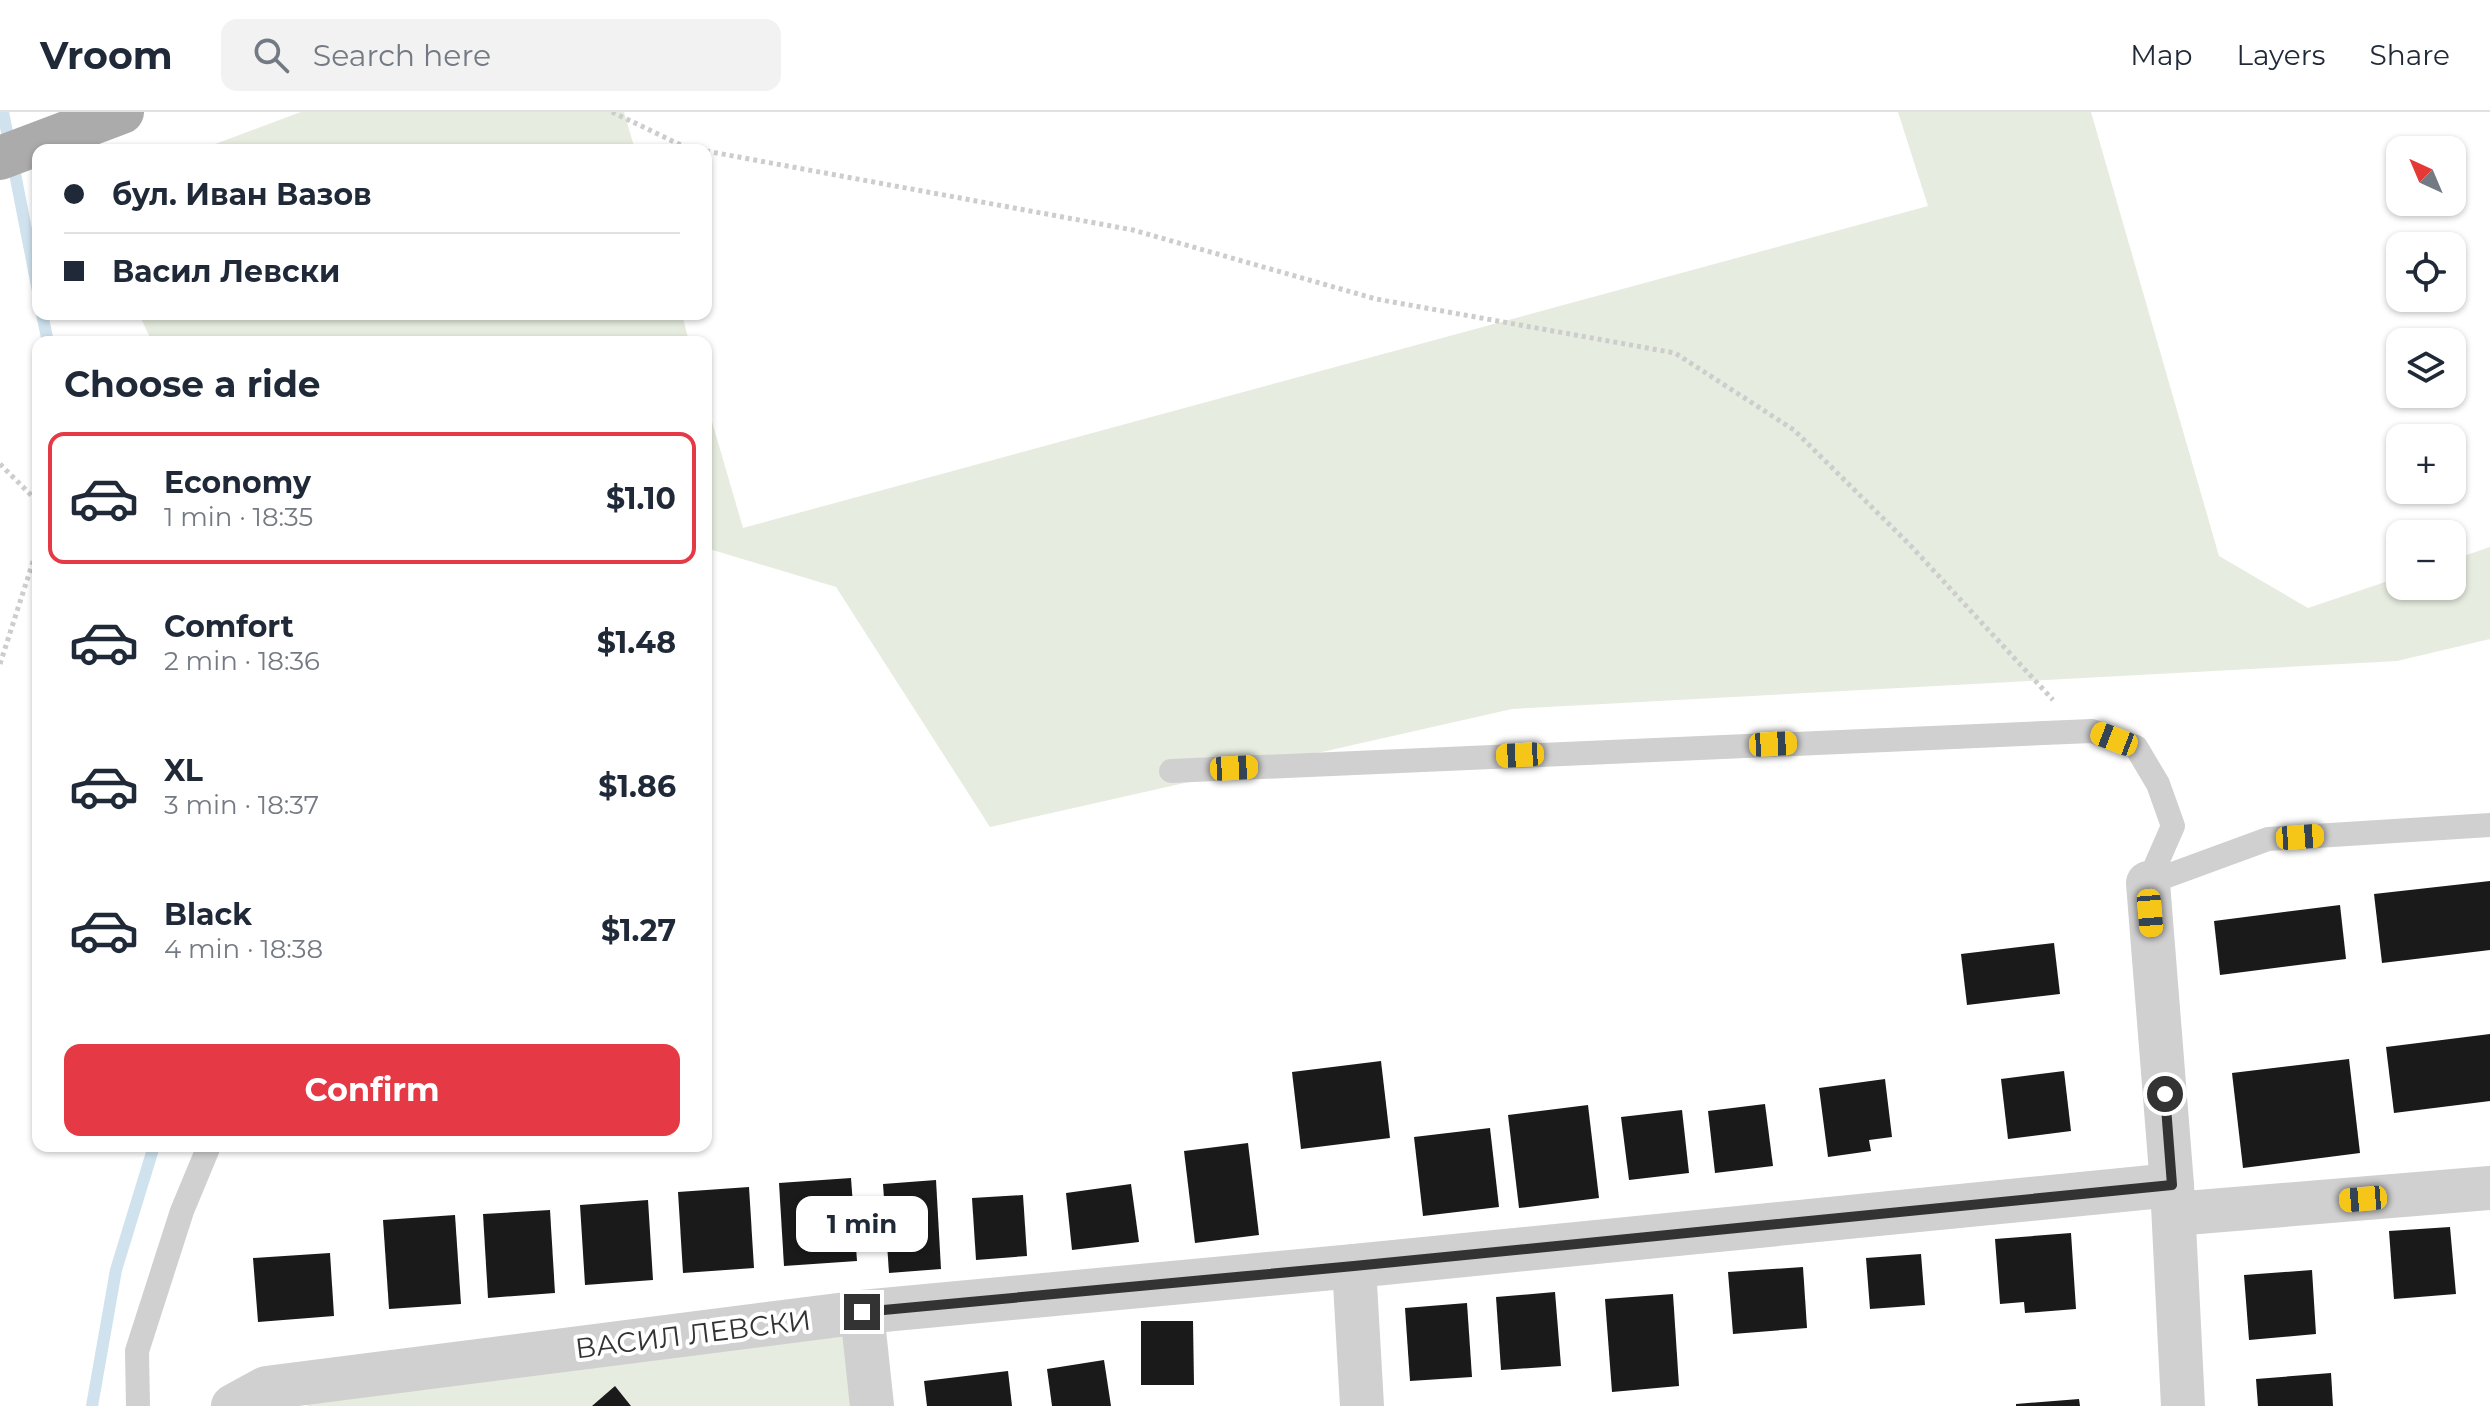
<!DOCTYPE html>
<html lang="en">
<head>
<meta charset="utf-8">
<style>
	:root { --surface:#fff; --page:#f2f2f3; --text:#1f2937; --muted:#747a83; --line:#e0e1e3; --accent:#e63946 }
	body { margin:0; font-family:Montserrat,sans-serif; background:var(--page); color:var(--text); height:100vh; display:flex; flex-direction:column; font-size:30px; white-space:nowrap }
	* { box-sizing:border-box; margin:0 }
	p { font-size:26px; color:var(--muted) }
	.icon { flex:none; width:44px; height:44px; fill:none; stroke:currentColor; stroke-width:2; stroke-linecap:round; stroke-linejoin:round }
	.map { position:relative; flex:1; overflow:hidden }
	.sheet { position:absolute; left:32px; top:224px; width:680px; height:816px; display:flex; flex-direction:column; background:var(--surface); border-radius:16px; box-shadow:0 2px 6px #0004 }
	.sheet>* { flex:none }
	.hud { position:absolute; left:32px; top:32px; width:680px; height:176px; border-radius:16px; box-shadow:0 2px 6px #0004; display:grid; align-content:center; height:176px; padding:0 32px; background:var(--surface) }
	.needle { width:52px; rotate:316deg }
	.tools { position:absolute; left:2386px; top:24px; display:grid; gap:16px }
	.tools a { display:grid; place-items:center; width:80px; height:80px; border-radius:16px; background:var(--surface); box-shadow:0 2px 6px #0004; font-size:40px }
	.end { position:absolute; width:36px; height:36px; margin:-18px; border:10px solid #333; background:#fff; box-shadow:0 0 0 4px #fff }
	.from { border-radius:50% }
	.bubble { position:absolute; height:56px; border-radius:16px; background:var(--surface); box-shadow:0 2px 6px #0004; font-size:26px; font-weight:700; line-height:56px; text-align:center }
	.car { position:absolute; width:24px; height:48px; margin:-24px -12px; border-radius:10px; box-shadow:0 0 6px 2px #0007; background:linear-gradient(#f5c518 24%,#345 0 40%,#f5c518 0 76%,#345 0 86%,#f5c518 0) }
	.hud b { display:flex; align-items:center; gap:28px; height:76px; font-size:30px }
	.hud b+b { border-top:2px solid var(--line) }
	.hud i { width:20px; height:20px; background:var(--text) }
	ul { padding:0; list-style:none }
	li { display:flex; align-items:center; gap:24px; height:132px; margin:0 16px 12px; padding:0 16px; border:4px solid transparent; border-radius:16px }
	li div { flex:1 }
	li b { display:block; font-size:30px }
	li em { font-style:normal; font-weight:700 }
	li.current { border-color:var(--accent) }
	li>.icon { width:72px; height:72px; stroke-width:1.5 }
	h2 { padding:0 32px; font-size:36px; line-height:96px }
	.button { display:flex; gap:16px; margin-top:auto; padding:16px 32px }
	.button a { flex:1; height:92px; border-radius:16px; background:var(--accent); color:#fff; font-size:32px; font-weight:700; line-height:92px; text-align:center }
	header { display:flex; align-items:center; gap:48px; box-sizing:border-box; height:112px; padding:0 40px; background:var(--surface); border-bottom:2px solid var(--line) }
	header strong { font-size:38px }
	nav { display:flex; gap:44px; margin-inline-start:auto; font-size:28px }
	.search { width:560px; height:72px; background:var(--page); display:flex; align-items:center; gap:20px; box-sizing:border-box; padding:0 28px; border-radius:16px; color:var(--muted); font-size:30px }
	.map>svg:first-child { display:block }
	.green { fill:#e6ecdf }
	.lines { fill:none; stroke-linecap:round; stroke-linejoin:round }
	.stream { stroke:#cfe2ee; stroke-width:12 }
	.building { fill:#1a1a1a }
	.path { stroke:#cdcdcd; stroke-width:5; stroke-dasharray:4 4; stroke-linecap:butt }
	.lane { stroke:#d0d0d0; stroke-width:24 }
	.street { stroke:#d0d0d0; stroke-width:44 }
	.primary { stroke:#ababab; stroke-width:44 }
	.route { stroke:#333; stroke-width:10 }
	.labels { text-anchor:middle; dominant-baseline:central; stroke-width:8; stroke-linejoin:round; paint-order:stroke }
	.street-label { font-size:28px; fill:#333; stroke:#fff }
</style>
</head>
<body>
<header>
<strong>Vroom</strong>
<div class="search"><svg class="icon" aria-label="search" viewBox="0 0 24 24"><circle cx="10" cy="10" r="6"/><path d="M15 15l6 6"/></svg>Search here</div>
<nav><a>Map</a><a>Layers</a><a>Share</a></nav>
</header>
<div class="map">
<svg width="2490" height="1294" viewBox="0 0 2490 1294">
	<rect width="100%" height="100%" fill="#fff"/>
	<!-- green -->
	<g class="green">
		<polygon points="301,0 624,0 635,38 199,38"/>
		<polygon points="1898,0 2091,0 2219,444 2308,496 2400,465 2400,474 2452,474 2452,448 2490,435 2490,527 2397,549 1512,597 990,715 836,475 706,436 706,289 743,416 1928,94"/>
		<polygon points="139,202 682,202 689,230 152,230"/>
		<polygon points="865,1209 876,1294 307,1294 309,1285"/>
	</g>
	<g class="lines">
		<!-- stream -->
		<g class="stream">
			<polyline points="3,0 38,179"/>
			<polyline points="42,202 48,230"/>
			<polyline points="92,1294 116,1158 154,1034"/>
		</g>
	</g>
	<!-- building -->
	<g class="building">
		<polygon points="2490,769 2490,838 2382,851 2374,782"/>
		<polygon points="2340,793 2346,847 2220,863 2214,809"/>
		<polygon points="2054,831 2060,882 1967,893 1961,842"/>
		<polygon points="2490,922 2490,989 2394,1001 2386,935"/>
		<polygon points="2349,947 2360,1041 2243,1056 2232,961"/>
		<polygon points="1381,949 1390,1026 1301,1037 1292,960"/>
		<polygon points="2064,959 2071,1019 2008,1027 2001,967"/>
		<polygon points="1885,967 1892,1025 1869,1028 1871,1039 1828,1045 1819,976"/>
		<polygon points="1765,992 1773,1054 1715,1061 1708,999"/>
		<polygon points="1588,993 1599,1086 1519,1096 1508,1003"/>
		<polygon points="1682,998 1689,1061 1629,1068 1621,1005"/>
		<polygon points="1490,1016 1499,1095 1423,1104 1414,1025"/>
		<polygon points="1248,1031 1259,1123 1195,1131 1184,1039"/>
		<polygon points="851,1066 857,1149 784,1154 779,1071"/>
		<polygon points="936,1068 941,1157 889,1161 883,1072"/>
		<polygon points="1131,1072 1139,1130 1072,1138 1066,1081"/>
		<polygon points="749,1075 754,1156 683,1161 678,1080"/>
		<polygon points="1023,1083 1027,1144 976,1148 972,1086"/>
		<polygon points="648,1088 653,1168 585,1173 580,1093"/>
		<polygon points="550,1098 555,1181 488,1186 483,1102"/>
		<polygon points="455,1103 461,1192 389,1197 383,1108"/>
		<polygon points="2450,1115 2456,1182 2394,1187 2389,1119"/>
		<polygon points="2071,1121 2076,1197 2025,1201 2024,1190 2000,1192 1995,1127"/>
		<polygon points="330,1141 334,1204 258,1210 253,1146"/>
		<polygon points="1921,1142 1925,1193 1870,1197 1866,1146"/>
		<polygon points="1803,1155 1807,1216 1733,1222 1728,1160"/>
		<polygon points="2312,1158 2316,1222 2249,1228 2244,1163"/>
		<polygon points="1555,1180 1561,1254 1501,1258 1496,1185"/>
		<polygon points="1673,1182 1679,1274 1612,1280 1605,1187"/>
		<polygon points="1467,1191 1472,1265 1410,1269 1405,1196"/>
		<polygon points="1141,1209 1193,1209 1194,1273 1141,1273"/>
		<polygon points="1104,1248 1111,1294 1052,1294 1047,1257"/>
		<polygon points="1008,1259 1012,1294 927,1294 924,1269"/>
		<polygon points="2331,1261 2333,1294 2258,1294 2256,1267"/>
		<polygon points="615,1274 631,1294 592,1294"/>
		<polygon points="2079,1287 2080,1294 2016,1294 2016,1292"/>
	</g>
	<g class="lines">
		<!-- path -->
		<g class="path">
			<polyline points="612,0 685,35 703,38"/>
			<polyline points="706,39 1133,118 1376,187 1675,241 1794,318 1910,433 2053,588"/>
			<polyline points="0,352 38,390"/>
			<polyline points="0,552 38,434"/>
		</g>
		<!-- lane -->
		<g class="lane">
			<polyline points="1171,659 2092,619 2136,635 2158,672 2173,714 2148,771 2268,727 2490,713"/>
			<polyline points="138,1294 137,1239 182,1099 209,1034"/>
		</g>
		<!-- street -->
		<g class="street">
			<polyline points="2148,771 2172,1073 2183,1294"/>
			<polyline points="2174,1102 2490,1076"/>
			<polyline points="1354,1154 1362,1294"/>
			<polyline points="862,1200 872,1294"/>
			<polyline points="233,1294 266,1276 862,1200 1354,1154 2172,1073"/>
		</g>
		<!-- primary -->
		<polyline class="primary" points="0,46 122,0"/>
	</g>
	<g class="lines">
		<!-- route -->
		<polyline class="route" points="862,1200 1354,1154 2172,1073 2165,982"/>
	</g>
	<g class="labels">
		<!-- street labels -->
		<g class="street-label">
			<text transform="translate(693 1222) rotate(-7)">ВАСИЛ ЛЕВСКИ</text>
		</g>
	</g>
</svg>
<div class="tools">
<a><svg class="needle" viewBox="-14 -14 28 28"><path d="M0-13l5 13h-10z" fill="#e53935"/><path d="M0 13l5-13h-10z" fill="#747a83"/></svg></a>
<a><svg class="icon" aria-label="locate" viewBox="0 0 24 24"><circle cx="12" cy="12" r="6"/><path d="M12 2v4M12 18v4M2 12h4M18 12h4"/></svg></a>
<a><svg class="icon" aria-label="layers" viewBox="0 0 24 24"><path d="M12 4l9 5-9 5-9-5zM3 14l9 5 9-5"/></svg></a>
<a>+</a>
<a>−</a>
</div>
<i class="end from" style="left:2165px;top:982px"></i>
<i class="end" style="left:862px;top:1200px"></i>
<div class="bubble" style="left:796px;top:1084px;width:132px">1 min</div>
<i class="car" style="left:2114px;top:627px;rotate:291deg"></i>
<i class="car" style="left:1773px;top:632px;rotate:87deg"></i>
<i class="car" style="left:1520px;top:643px;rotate:267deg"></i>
<i class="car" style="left:1234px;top:656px;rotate:87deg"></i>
<i class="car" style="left:2300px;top:725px;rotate:86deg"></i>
<i class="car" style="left:2150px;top:801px;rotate:175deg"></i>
<i class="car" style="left:2363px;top:1087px;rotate:265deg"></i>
<div class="hud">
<b><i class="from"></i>бул. Иван Вазов</b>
<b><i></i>Васил Левски</b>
</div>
<section class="sheet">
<h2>Choose a ride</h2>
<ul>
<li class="current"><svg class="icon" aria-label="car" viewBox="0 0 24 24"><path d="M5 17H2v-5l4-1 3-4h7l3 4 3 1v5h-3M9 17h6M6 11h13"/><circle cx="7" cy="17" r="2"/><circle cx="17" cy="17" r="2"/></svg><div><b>Economy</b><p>1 min · 18:35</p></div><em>$1.10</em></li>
<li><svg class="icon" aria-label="car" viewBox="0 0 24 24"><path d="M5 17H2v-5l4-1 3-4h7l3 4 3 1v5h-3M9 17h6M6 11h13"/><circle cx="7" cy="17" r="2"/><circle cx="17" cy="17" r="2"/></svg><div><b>Comfort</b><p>2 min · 18:36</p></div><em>$1.48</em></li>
<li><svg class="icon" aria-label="car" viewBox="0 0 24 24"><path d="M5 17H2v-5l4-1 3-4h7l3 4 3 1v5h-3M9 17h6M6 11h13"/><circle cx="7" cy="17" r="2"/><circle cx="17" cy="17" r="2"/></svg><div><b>XL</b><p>3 min · 18:37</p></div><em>$1.86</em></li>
<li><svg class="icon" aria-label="car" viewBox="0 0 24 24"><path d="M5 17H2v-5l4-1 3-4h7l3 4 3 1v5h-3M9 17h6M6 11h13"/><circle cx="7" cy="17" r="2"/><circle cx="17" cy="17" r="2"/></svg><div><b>Black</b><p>4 min · 18:38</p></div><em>$1.27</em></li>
</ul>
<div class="button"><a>Confirm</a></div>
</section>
</div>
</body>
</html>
